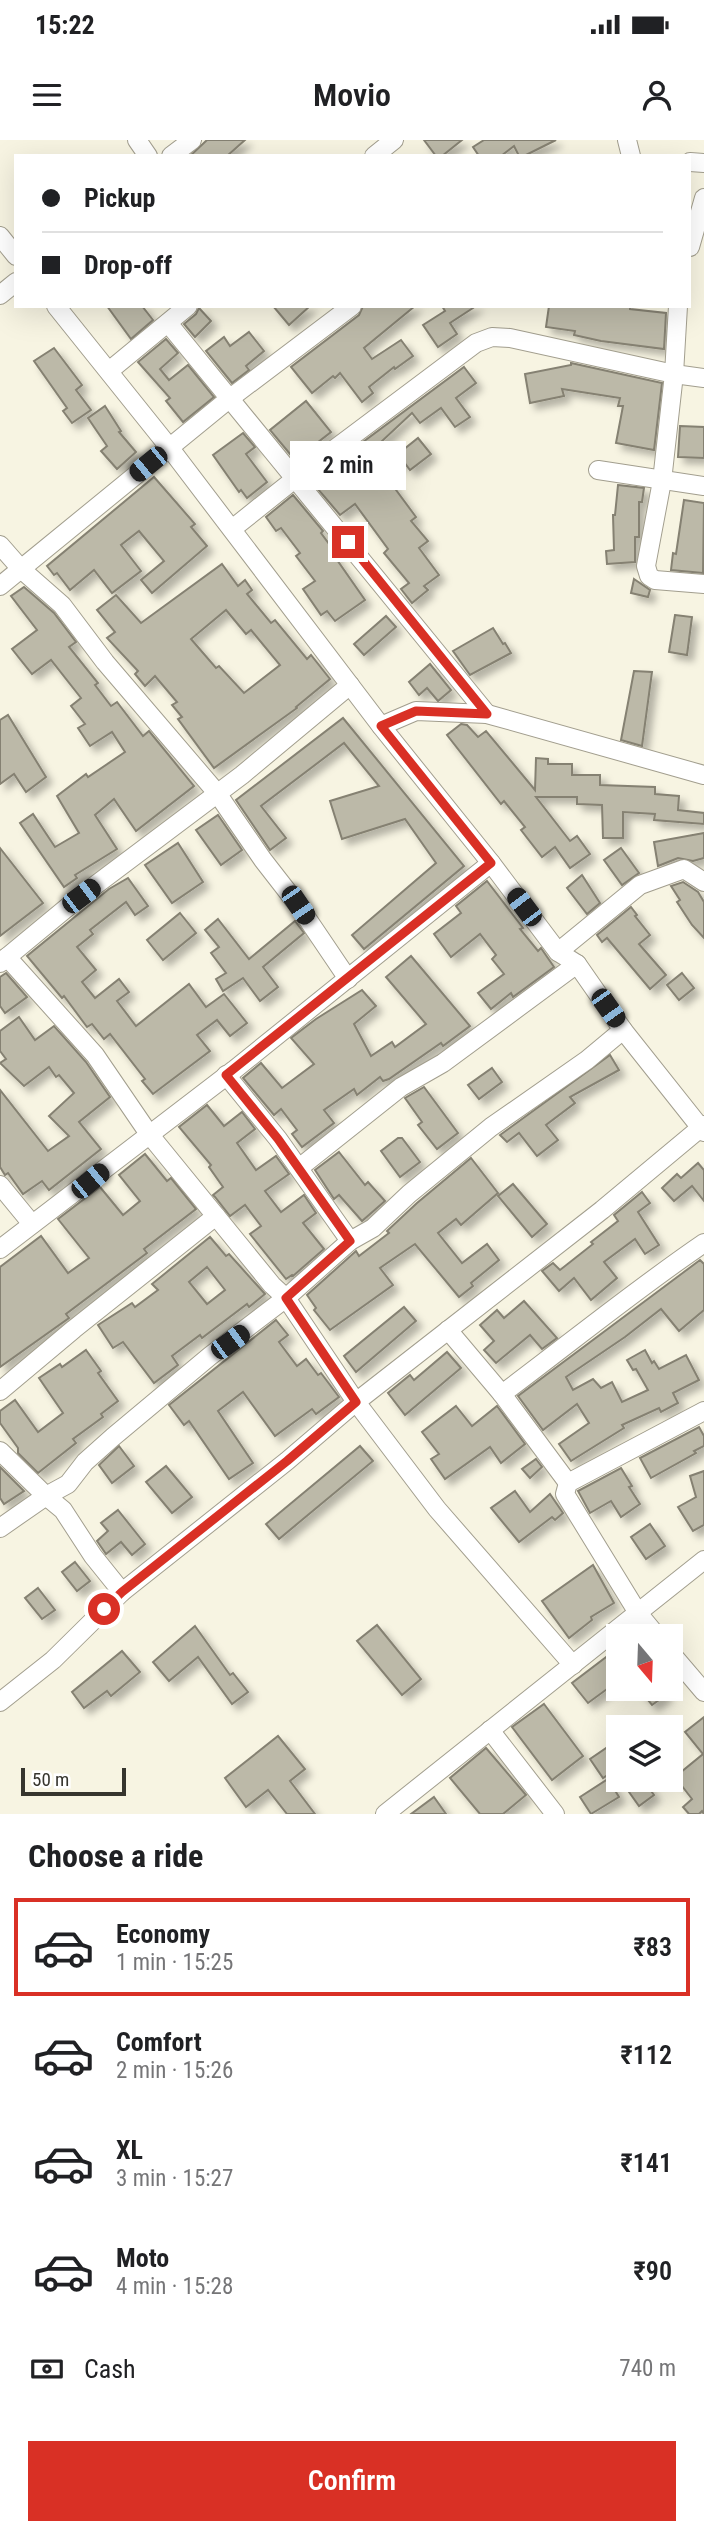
<!DOCTYPE html>
<html lang="en">
<head>
<meta charset="utf-8">
<style>
	:root { --surface:#fff; --page:#f6f6f6; --text:#202124; --muted:#757577; --line:#e0e0e0; --accent:#d93025 }
	body { margin:0; font-family:"Roboto Condensed",sans-serif; background:var(--page); color:var(--text); height:100vh; display:flex; flex-direction:column; font-size:26px; white-space:nowrap }
	* { box-sizing:border-box; margin:0 }
	p { font-size:23px; color:var(--muted) }
	.icon { flex:none; width:38px; height:38px; fill:none; stroke:currentColor; stroke-width:2; stroke-linecap:round; stroke-linejoin:round }
	.map { position:relative; height:1674px; overflow:hidden }
	.panel { display:flex; flex-direction:column; background:var(--surface); flex:1 }
	.panel>* { flex:none }
	.top-card { position:absolute; left:14px; top:14px; width:677px; height:154px; border-radius:0px; box-shadow:0 7px 28px #0002; display:grid; align-content:center; height:154px; padding:0 28px; background:var(--surface) }
	.needle { width:46px; rotate:161deg }
	.controls { position:absolute; left:606px; top:1484px; display:grid; gap:14px }
	.controls a { display:grid; place-items:center; width:77px; height:77px; border-radius:0px; background:var(--surface); box-shadow:0 7px 28px #0002; font-size:35px }
	.scale { position:absolute; left:21px; bottom:18px; width:105px; box-sizing:border-box; padding-left:7px; border:4px solid #36352e; border-top:0; font-size:19px; line-height:24px; white-space:nowrap; color:#36352e; -webkit-text-stroke:5px #fff; paint-order:stroke }
	.end { position:absolute; width:32px; height:32px; margin:-16px; border:9px solid #d93025; background:#fff; box-shadow:0 0 0 4px #fff }
	.from { border-radius:50% }
	.bubble { position:absolute; height:49px; border-radius:0px; background:var(--surface); box-shadow:0 7px 28px #0002; font-size:23px; font-weight:600; line-height:49px; text-align:center }
	.car { position:absolute; width:21px; height:42px; margin:-21px -10px; border-radius:9px; box-shadow:0 0 5px 2px #0007; background:linear-gradient(#222 24%,#8ab4d8 0 40%,#222 0 76%,#8ab4d8 0 86%,#222 0) }
	.top-card b { display:flex; align-items:center; gap:24px; height:66px; font-size:26px }
	.top-card b+b { border-top:2px solid var(--line) }
	.top-card i { width:18px; height:18px; background:var(--text) }
	ul { padding:0; list-style:none }
	li { display:flex; align-items:center; gap:21px; height:98px; margin:0 14px 10px; padding:0 14px; border:4px solid transparent; border-radius:0px }
	li div { flex:1 }
	li b { display:block; font-size:26px }
	li em { font-style:normal; font-weight:600 }
	li.active { border-color:var(--accent) }
	li>.icon { width:63px; height:63px; stroke-width:1.5 }
	h2 { padding:0 28px; font-size:32px; line-height:84px }
	.pay { display:flex; align-items:center; gap:18px; height:77px; padding:0 28px; font-size:26px }
	.pay p { margin-inline-start:auto }
	.primary-button { display:flex; gap:14px; margin-top:auto; padding:14px 28px }
	.primary-button a { flex:1; height:80px; border-radius:0px; background:var(--accent); color:#fff; font-size:28px; font-weight:600; line-height:80px; text-align:center }
	.status { display:flex; justify-content:space-between; align-items:center; height:49px; padding:0 35px; background:var(--surface); direction:ltr }
	.status svg { height:19px; fill:currentColor }
	header { display:flex; justify-content:space-between; align-items:center; height:91px; padding:0 28px; background:var(--surface); font-size:32px; font-weight:600 }
	.map>svg:first-child { display:block }
	.building { fill:#bcb9a8; stroke:#858172; stroke-width:2; fill-rule:evenodd; filter:url(#shadow) }
	.lines { fill:none; stroke-linecap:round; stroke-linejoin:round }
	.minor-casing { stroke:#a29e8e; stroke-width:20 }
	.minor { stroke:#fff; stroke-width:18 }
	.route { stroke:#d93025; stroke-width:9 }
</style>
</head>
<body>
<div class="status"><b>15:22</b><svg viewBox="0 0 49 12"><path d="M0 12V9h3v3zM5 12V6h3v6zM10 12V3h3v9zM15 12V0h3v12zM26 1h20v11H26zM47 4h2v5h-2z"/></svg></div>
<header><svg class="icon" aria-label="menu" viewBox="0 0 24 24"><path d="M4 6h16M4 12h16M4 18h16"/></svg>Movio<svg class="icon" aria-label="person" viewBox="0 0 24 24"><circle cx="12" cy="8" r="4"/><path d="M4 21q1-7 8-7t8 7"/></svg></header>
<div class="map">
<svg width="704" height="1674" viewBox="0 0 704 1674">
	<defs>
		<filter id="shadow"><feDropShadow dx="6" dy="6" stdDeviation="3.5" flood-color="#0004"/></filter>
	</defs>
	<rect width="100%" height="100%" fill="#f7f4e2"/>
	<!-- building -->
	<g class="building">
		<polygon points="207,0 245,0 227,16 190,16"/>
		<polygon points="424,0 462,0 442,16 436,16"/>
		<polygon points="484,0 556,0 524,16 519,16 514,6 501,16 479,16 473,7"/>
		<polygon points="107,166 142,166 153,180 131,199"/>
		<polygon points="273,166 310,166 289,185"/>
		<polygon points="363,166 415,166 364,208 372,219 401,200 413,216 395,229 394,227 369,247 373,253 362,262 340,233 335,238 333,236 312,253 291,227 359,175"/>
		<polygon points="442,166 476,166 450,183 457,194 438,207 423,185 445,171"/>
		<polygon points="549,166 630,166 630,169 666,173 664,209 601,201 574,195 575,191 546,187"/>
		<polygon points="199,168 211,181 195,197 184,184 196,174"/>
		<polygon points="249,192 264,211 246,226 249,230 232,243 206,211 224,197 230,206"/>
		<polygon points="166,199 178,213 160,229 169,240 188,225 214,257 183,282 166,261 170,258 138,222"/>
		<polygon points="54,208 82,245 76,250 91,270 72,283 63,271 67,268 34,221"/>
		<polygon points="571,223 662,243 654,310 616,303 623,266 618,266 620,258 562,249 564,256 530,263 525,234 571,225"/>
		<polygon points="464,227 476,243 456,258 470,277 455,287 441,268 420,283 412,273 382,301 399,324 385,335 416,377 411,381 428,401 419,408 439,435 424,446 428,450 412,463 401,449 409,443 384,413 388,409 355,364 340,375 311,341 342,318 361,339 381,324 363,302"/>
		<polygon points="306,261 331,292 295,320 270,290"/>
		<polygon points="105,266 121,291 119,292 136,312 117,329 101,311 107,306 88,278"/>
		<polygon points="680,286 704,287 704,318 678,317"/>
		<polygon points="243,293 255,307 246,314 267,342 247,358 241,350 239,352 213,315"/>
		<polygon points="418,298 431,314 410,330 398,314"/>
		<polygon points="154,337 195,384 191,387 207,406 152,453 141,440 164,421 139,391 121,405 141,431 112,453 94,430 70,450 57,433 54,435 47,426"/>
		<polygon points="618,345 644,348 642,362 639,362 639,397 635,397 635,422 607,424 606,411 614,410 613,375 615,375"/>
		<polygon points="293,355 323,391 321,393 335,412 333,414 365,460 335,481 327,471 321,475 303,449 315,441 296,416 300,413 281,388 276,391 266,377"/>
		<polygon points="684,360 704,363 703,433 671,430 673,413 676,414"/>
		<path d="M222 424 238 446 245 440 252 450 247 454 271 483 275 480 307 519 311 515 330 539 296 567 297 568 214 628 178 579 182 577 172 565 177 562 155 536 145 546 135 534 138 531 107 498 115 492 97 470 116 455 141 483ZM226 470 246 494 251 490 280 525 244 553 219 526 216 528 191 499Z"/>
		<polygon points="634,439 650,450 648,457 631,453"/>
		<polygon points="24,447 54,473 76,502 69,507 98,543 95,545 111,566 117,562 143,596 149,591 194,646 136,691 114,659 95,675 117,709 75,735 77,738 64,747 20,683 33,674 55,707 79,693 57,656 86,634 88,637 125,612 112,592 90,606 78,588 85,584 71,566 81,558 51,520 32,534 12,509 37,490 11,456"/>
		<polygon points="675,475 692,477 687,515 669,512"/>
		<polygon points="386,476 396,487 364,515 354,504"/>
		<polygon points="493,488 503,504 505,503 511,513 470,535 453,511"/>
		<polygon points="430,524 451,550 438,561 427,548 419,555 409,542"/>
		<polygon points="634,531 652,532 642,606 621,600"/>
		<polygon points="8,575 46,637 26,652 14,634 0,644 0,580"/>
		<polygon points="343,578 464,726 364,809 352,795 436,723 405,679 342,699 330,661 379,646 344,603 261,666 286,698 270,710 236,660"/>
		<polygon points="461,584 467,585 478,597 486,591 535,650 536,618 548,619 548,624 572,624 572,635 600,635 600,645 655,647 655,654 679,656 678,670 704,673 704,684 654,680 655,674 623,672 623,698 603,698 602,665 577,664 577,657 536,657 570,701 577,696 590,714 570,728 555,707 542,717 521,690 525,687 504,661 501,664 447,595"/>
		<polygon points="218,675 242,710 221,725 196,690"/>
		<polygon points="704,693 704,718 693,721 678,718 658,726 654,702"/>
		<polygon points="178,703 203,742 172,763 145,725"/>
		<polygon points="0,708 43,763 0,796"/>
		<polygon points="621,708 639,733 622,745 604,720"/>
		<polygon points="582,735 600,763 587,774 567,748"/>
		<polygon points="128,738 148,766 135,775 126,762 90,790 93,794 77,807 96,830 82,842 95,858 119,839 129,852 117,861 136,886 189,844 206,867 224,854 247,883 230,896 217,880 197,895 210,911 153,954 142,941 145,939 110,894 104,899 92,884 87,887 64,856 62,858 27,816 109,749"/>
		<polygon points="487,741 523,788 520,789 538,811 541,808 554,827 513,857 511,853 491,869 478,853 504,834 492,819 496,815 480,794 451,817 434,794 461,773 456,766"/>
		<polygon points="683,742 698,752 704,762 704,798 692,785 677,762 680,760 671,746"/>
		<polygon points="631,767 637,775 635,776 650,795 639,804 666,835 650,849 607,798 602,802 597,795"/>
		<polygon points="180,773 196,793 163,820 147,800"/>
		<polygon points="218,779 249,819 295,781 304,793 263,827 278,847 260,861 243,838 223,851 216,839 226,833 211,813 219,807 205,790"/>
		<polygon points="411,816 470,886 443,906 441,903 389,939 383,941 380,937 357,955 354,949 324,970 334,983 302,1007 292,994 297,990 281,969 274,975 243,938 261,923 282,948 314,924 291,898 316,879 362,850 376,866 354,884 371,916 392,902 395,907 426,884 386,837"/>
		<polygon points="6,833 27,857 5,873 0,866 0,837"/>
		<polygon points="682,833 694,848 679,860 667,845"/>
		<polygon points="19,877 35,900 54,886 86,922 110,957 79,982 101,1009 49,1050 42,1041 23,1054 8,1033 5,1035 0,1027 0,950 48,1011 69,996 49,976 74,953 59,935 56,937 49,927 24,946 0,923 6,919 0,911 0,891"/>
		<polygon points="610,915 619,930 570,957 575,963 546,985 558,1000 537,1016 519,993 507,1002 500,995"/>
		<polygon points="492,928 502,942 479,959 468,945"/>
		<polygon points="424,947 458,993 437,1009 418,985 422,982 405,958"/>
		<polygon points="207,965 224,986 242,972 255,989 237,1003 256,1030 276,1016 289,1034 265,1051 281,1072 304,1055 316,1073 303,1083 324,1109 293,1136 292,1135 286,1139 250,1094 261,1086 245,1065 230,1076 215,1057 213,1055 223,1047 209,1027 211,1025 179,987"/>
		<polygon points="398,998 402,998 420,1022 400,1037 381,1011"/>
		<polygon points="339,1012 365,1045 368,1042 385,1061 362,1081 339,1055 334,1059 315,1030"/>
		<polygon points="145,1014 167,1041 171,1038 196,1069 144,1109 147,1113 66,1174 69,1178 0,1227 0,1127 41,1096 68,1133 89,1118 58,1079 100,1047 123,1075 140,1061 119,1035"/>
		<polygon points="471,1018 498,1053 461,1085 456,1079 438,1093 462,1123 487,1104 499,1120 471,1143 473,1146 459,1157 415,1104 380,1128 393,1145 330,1190 314,1170 316,1168 307,1155 356,1111 359,1116 389,1093 387,1091 417,1063"/>
		<polygon points="698,1023 704,1030 704,1061 692,1046 674,1061 662,1048 677,1034 681,1038"/>
		<polygon points="513,1044 547,1084 532,1097 498,1056"/>
		<polygon points="642,1052 650,1063 638,1072 659,1105 645,1114 635,1099 604,1122 617,1138 591,1160 574,1138 559,1151 542,1131 553,1123 560,1130 593,1104 591,1102 618,1081 614,1075"/>
		<path d="M210 1097 226 1116 229 1114 265 1154 249 1167 247 1164 202 1198 200 1195 172 1216 178 1225 154 1243 123 1202 113 1208 98 1185 132 1163 135 1167 158 1150 152 1144ZM207 1127 225 1150 207 1164 189 1142Z"/>
		<polygon points="700,1120 704,1124 704,1170 679,1191 661,1169 625,1197 566,1237 573,1250 593,1239 601,1248 612,1242 622,1262 648,1250 636,1229 633,1230 627,1220 645,1210 652,1223 654,1221 659,1229 686,1215 699,1240 673,1253 678,1263 661,1272 659,1268 622,1285 624,1288 571,1321 559,1304 589,1283 577,1264 543,1290 518,1256"/>
		<polygon points="524,1161 557,1198 542,1209 530,1195 496,1223 484,1210 494,1201 480,1185 497,1170 504,1178"/>
		<polygon points="404,1167 416,1181 356,1232 344,1216"/>
		<polygon points="276,1180 288,1195 279,1202 297,1226 306,1219 318,1235 321,1233 339,1257 316,1274 312,1269 275,1296 243,1252 218,1271 253,1323 229,1339 189,1281 184,1285 169,1265"/>
		<polygon points="86,1210 101,1231 98,1233 118,1261 101,1274 103,1277 73,1299 76,1303 38,1333 18,1313 18,1308 0,1283 0,1271 15,1260 38,1292 63,1273 39,1238 60,1224 62,1227"/>
		<polygon points="447,1212 461,1228 405,1275 388,1253 410,1235 414,1240"/>
		<polygon points="456,1266 472,1286 497,1266 525,1304 501,1323 490,1307 445,1339 431,1319 439,1314 422,1292"/>
		<polygon points="699,1287 704,1296 704,1306 694,1311 696,1313 651,1338 640,1318"/>
		<polygon points="119,1306 134,1326 112,1343 99,1325"/>
		<polygon points="360,1306 373,1321 279,1399 266,1384"/>
		<polygon points="536,1319 542,1327 530,1338 522,1329"/>
		<polygon points="166,1326 192,1357 172,1373 146,1342"/>
		<polygon points="0,1327 24,1351 4,1364 0,1358"/>
		<polygon points="621,1328 632,1346 629,1347 640,1364 621,1377 611,1361 590,1373 578,1351"/>
		<polygon points="704,1331 704,1385 693,1391 678,1367 696,1357 690,1336"/>
		<polygon points="515,1351 530,1372 550,1354 563,1373 555,1380 552,1377 519,1402 491,1368"/>
		<polygon points="118,1370 145,1404 132,1415 121,1402 106,1414 97,1401 108,1391 101,1383"/>
		<polygon points="650,1384 665,1406 646,1419 631,1397"/>
		<polygon points="75,1422 90,1441 77,1451 62,1432"/>
		<polygon points="593,1425 614,1463 591,1477 592,1480 569,1498 542,1461"/>
		<polygon points="38,1448 55,1470 42,1479 25,1458"/>
		<polygon points="377,1485 421,1539 402,1555 357,1501"/>
		<polygon points="195,1486 230,1535 233,1533 248,1552 232,1564 198,1517 169,1541 153,1522"/>
		<polygon points="618,1508 618,1541 588,1563 572,1543"/>
		<polygon points="122,1511 140,1532 111,1556 107,1551 84,1568 72,1552"/>
		<polygon points="639,1549 661,1549 666,1555 652,1565"/>
		<polygon points="544,1564 583,1616 552,1640 512,1587"/>
		<polygon points="704,1577 704,1674 702,1671 699,1674 689,1674 683,1667 692,1659 675,1637 703,1614 685,1592"/>
		<polygon points="278,1596 305,1629 290,1641 315,1674 287,1674 268,1650 246,1667 225,1638"/>
		<polygon points="618,1600 618,1628 603,1638 590,1619"/>
		<polygon points="486,1608 526,1655 503,1674 480,1674 450,1638"/>
		<polygon points="608,1639 619,1657 591,1674 580,1657"/>
		<polygon points="644,1641 654,1655 639,1666 629,1652"/>
		<polygon points="434,1657 446,1674 411,1674"/>
	</g>
	<g class="lines">
		<!-- minor casing -->
		<g class="minor-casing">
			<g id="minor">
				<polyline points="137,0 148,16"/>
				<polyline points="627,0 631,16"/>
				<polyline points="171,16 192,0"/>
				<polyline points="374,16 394,0"/>
				<polyline points="690,22 704,23"/>
				<polyline points="0,96 16,116"/>
				<polyline points="690,107 704,58"/>
				<polyline points="0,155 16,142"/>
				<polyline points="56,166 169,307 381,586 491,723 558,812 577,824 623,890 704,992"/>
				<polyline points="678,166 674,234 662,341 646,426 649,436 655,440 704,444"/>
				<polyline points="168,183 487,574"/>
				<polyline points="109,231 188,166"/>
				<polyline points="598,330 704,346"/>
				<polyline points="232,389 296,338 476,203 492,197 510,198 674,234 704,238"/>
				<polyline points="0,405 21,429 62,465 105,522 217,653 263,720 298,765 348,839"/>
				<polyline points="0,446 229,259 352,166"/>
				<polyline points="381,586 416,571 487,574 704,635"/>
				<polyline points="558,812 640,745 684,729 704,742"/>
				<polyline points="7,817 95,915 149,994 272,1145 286,1158 356,1262 437,1369 573,1525"/>
				<polyline points="0,823 81,756 242,635 350,545"/>
				<polyline points="226,935 278,999 350,1101"/>
				<polyline points="299,1028 401,947 443,923 577,824"/>
				<polyline points="0,1045 32,1084"/>
				<polyline points="0,1109 234,930 491,723"/>
				<polyline points="448,1190 502,1254 568,1343"/>
				<polyline points="0,1251 74,1189 216,1076"/>
				<path d="M502 1254C569 1204 635 1150 704 1103"/>
				<polyline points="0,1311 46,1356 0,1388"/>
				<polyline points="122,1452 93,1416 63,1370 46,1356 68,1344 85,1322 113,1297 210,1216 286,1158 350,1101 373,1088 409,1054 491,987 587,920 623,890"/>
				<polyline points="657,1496 638,1473 565,1354 568,1343 704,1271"/>
				<polyline points="670,1512 704,1552"/>
				<polyline points="0,1562 53,1520 122,1452 287,1321 356,1262 602,1070 704,985"/>
				<polyline points="490,1590 555,1674"/>
				<polyline points="385,1674 704,1420"/>
			</g>
		</g>
		<!-- minor -->
		<use href="#minor" class="minor"/>
	</g>
	<g class="lines">
		<!-- route -->
		<polyline class="route" points="104,1469 122,1452 287,1321 356,1262 286,1158 350,1101 278,999 226,935 491,723 381,586 416,571 487,574 348,402"/>
	</g>
</svg>
<div class="controls">
<a><svg class="needle" viewBox="-14 -14 28 28"><path d="M0-13l5 13h-10z" fill="#e53935"/><path d="M0 13l5-13h-10z" fill="#757577"/></svg></a>
<a><svg class="icon" aria-label="layers" viewBox="0 0 24 24"><path d="M12 4l9 5-9 5-9-5zM3 14l9 5 9-5"/></svg></a>
</div>
<div class="scale">50 m</div>
<i class="end from" style="left:104px;top:1469px"></i>
<i class="end" style="left:348px;top:402px"></i>
<div class="bubble" style="left:290px;top:301px;width:116px">2 min</div>
<i class="car" style="left:148px;top:324px;rotate:231deg"></i>
<i class="car" style="left:81px;top:756px;rotate:53deg"></i>
<i class="car" style="left:298px;top:765px;rotate:146deg"></i>
<i class="car" style="left:524px;top:767px;rotate:323deg"></i>
<i class="car" style="left:608px;top:868px;rotate:145deg"></i>
<i class="car" style="left:90px;top:1041px;rotate:51deg"></i>
<i class="car" style="left:230px;top:1202px;rotate:54deg"></i>
<div class="top-card">
<b><i class="from"></i>Pickup</b>
<b><i></i>Drop-off</b>
</div>
</div>
<section class="panel">
<h2>Choose a ride</h2>
<ul>
<li class="active"><svg class="icon" aria-label="car" viewBox="0 0 24 24"><path d="M5 17H2v-5l4-1 3-4h7l3 4 3 1v5h-3M9 17h6M6 11h13"/><circle cx="7" cy="17" r="2"/><circle cx="17" cy="17" r="2"/></svg><div><b>Economy</b><p>1 min · 15:25</p></div><em>₹83</em></li>
<li><svg class="icon" aria-label="car" viewBox="0 0 24 24"><path d="M5 17H2v-5l4-1 3-4h7l3 4 3 1v5h-3M9 17h6M6 11h13"/><circle cx="7" cy="17" r="2"/><circle cx="17" cy="17" r="2"/></svg><div><b>Comfort</b><p>2 min · 15:26</p></div><em>₹112</em></li>
<li><svg class="icon" aria-label="car" viewBox="0 0 24 24"><path d="M5 17H2v-5l4-1 3-4h7l3 4 3 1v5h-3M9 17h6M6 11h13"/><circle cx="7" cy="17" r="2"/><circle cx="17" cy="17" r="2"/></svg><div><b>XL</b><p>3 min · 15:27</p></div><em>₹141</em></li>
<li><svg class="icon" aria-label="car" viewBox="0 0 24 24"><path d="M5 17H2v-5l4-1 3-4h7l3 4 3 1v5h-3M9 17h6M6 11h13"/><circle cx="7" cy="17" r="2"/><circle cx="17" cy="17" r="2"/></svg><div><b>Moto</b><p>4 min · 15:28</p></div><em>₹90</em></li>
</ul>
<div class="pay"><svg class="icon" aria-label="cash" viewBox="0 0 24 24"><path d="M3 7h18v10H3z"/><circle cx="12" cy="12" r="2"/></svg>Cash<p>740 m</p></div>
<div class="primary-button"><a>Confirm</a></div>
</section>
</body>
</html>
